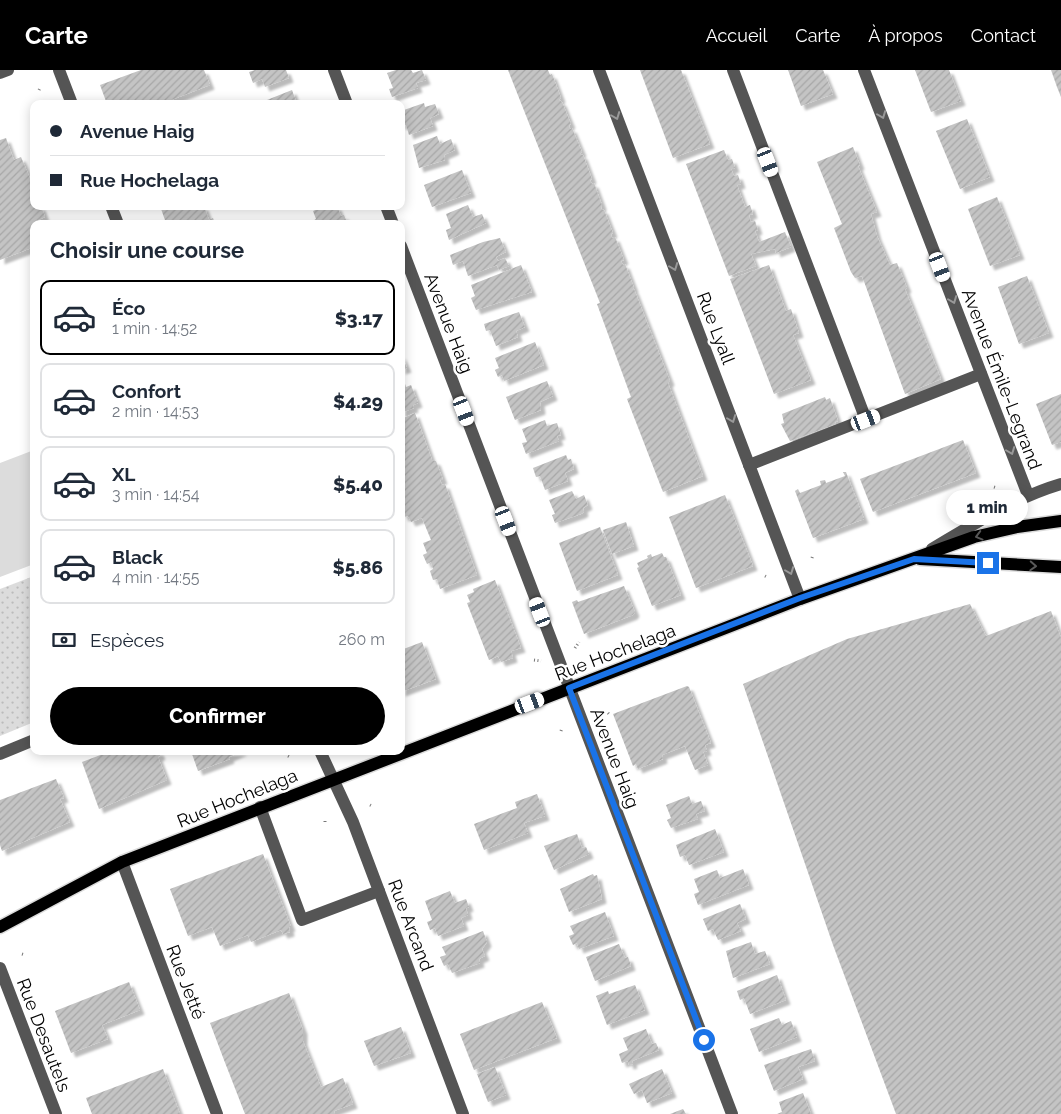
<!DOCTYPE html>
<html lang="fr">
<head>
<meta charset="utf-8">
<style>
	:root { --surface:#fff; --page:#f6f6f7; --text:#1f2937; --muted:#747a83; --line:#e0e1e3; --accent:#000 }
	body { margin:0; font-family:Raleway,sans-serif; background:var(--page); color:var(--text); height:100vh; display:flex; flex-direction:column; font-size:19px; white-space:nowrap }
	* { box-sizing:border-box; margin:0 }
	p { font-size:16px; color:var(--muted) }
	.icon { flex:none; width:28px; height:28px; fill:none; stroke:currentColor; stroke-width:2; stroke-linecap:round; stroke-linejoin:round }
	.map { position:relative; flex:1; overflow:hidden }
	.sheet { position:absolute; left:30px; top:150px; width:375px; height:535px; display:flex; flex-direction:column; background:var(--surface); border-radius:10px; box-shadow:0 2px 12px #0003 }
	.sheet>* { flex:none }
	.top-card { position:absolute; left:30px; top:30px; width:375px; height:110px; border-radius:10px; box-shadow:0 2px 12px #0003; display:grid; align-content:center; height:110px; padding:0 20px; background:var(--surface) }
	.end { position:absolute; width:22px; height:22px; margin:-11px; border:6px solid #1a73e8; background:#fff; box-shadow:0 0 0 2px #fff }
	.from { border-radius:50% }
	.bubble { position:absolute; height:35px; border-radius:18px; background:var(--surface); box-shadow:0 2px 12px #0003; font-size:16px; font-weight:800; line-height:35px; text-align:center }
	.car { position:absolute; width:15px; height:30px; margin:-15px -8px; border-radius:6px; box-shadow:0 0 4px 1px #0007; background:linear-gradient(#fff 24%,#345 0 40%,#fff 0 76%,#345 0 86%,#fff 0) }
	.top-card b { display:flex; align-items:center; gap:18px; height:48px; font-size:19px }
	.top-card b+b { border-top:1px solid var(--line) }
	.top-card i { width:12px; height:12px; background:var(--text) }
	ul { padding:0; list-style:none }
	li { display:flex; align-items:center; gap:15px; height:75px; margin:0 10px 8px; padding:0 10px; border:2px solid var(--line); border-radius:10px }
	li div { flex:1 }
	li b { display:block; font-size:19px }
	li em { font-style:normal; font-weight:800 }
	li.current { border-color:var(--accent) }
	li>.icon { width:45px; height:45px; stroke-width:1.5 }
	h2 { padding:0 20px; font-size:22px; line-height:60px }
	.pay { display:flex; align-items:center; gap:12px; height:55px; padding:0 20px; font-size:19px }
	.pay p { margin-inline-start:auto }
	.primary-button { display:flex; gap:10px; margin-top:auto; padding:10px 20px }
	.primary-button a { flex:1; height:58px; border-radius:30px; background:var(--accent); color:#fff; font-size:20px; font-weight:800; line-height:58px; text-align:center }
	header { display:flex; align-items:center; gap:30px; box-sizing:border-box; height:70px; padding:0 25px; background:var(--accent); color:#fff }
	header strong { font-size:24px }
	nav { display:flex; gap:28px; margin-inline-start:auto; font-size:18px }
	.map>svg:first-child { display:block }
	.grass { fill:#dcdcdc }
	.garden { fill:url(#garden-dots) }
	.building { fill:url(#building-hatch); filter:url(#shadow) }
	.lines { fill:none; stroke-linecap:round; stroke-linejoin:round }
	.major-casing { stroke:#dbdbdb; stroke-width:15 }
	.path { stroke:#777; stroke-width:3; stroke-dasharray:1 2.5; stroke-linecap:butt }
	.minor { stroke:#555; stroke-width:12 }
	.major { stroke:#000; stroke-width:12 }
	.oneway { stroke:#999 }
	.oneway2 { stroke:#595959 }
	.route { stroke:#1a73e8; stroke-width:6 }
	.labels { text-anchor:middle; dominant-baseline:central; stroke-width:5; stroke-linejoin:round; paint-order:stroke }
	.street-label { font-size:18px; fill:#000; stroke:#fff }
</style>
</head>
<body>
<header>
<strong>Carte</strong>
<nav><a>Accueil</a><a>Carte</a><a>À propos</a><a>Contact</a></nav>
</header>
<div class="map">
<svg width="1061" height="1044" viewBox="0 0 1061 1044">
	<defs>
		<pattern id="garden-dots" width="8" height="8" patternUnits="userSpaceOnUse" patternTransform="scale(1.25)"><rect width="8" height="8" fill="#dcdcdc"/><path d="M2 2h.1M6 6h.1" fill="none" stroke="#bbb" stroke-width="1.8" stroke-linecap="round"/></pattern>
		<pattern id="building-hatch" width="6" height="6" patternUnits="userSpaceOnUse" patternTransform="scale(1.25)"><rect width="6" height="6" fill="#c4c4c4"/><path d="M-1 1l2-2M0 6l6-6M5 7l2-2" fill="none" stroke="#a7a7a7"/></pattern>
		<filter id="shadow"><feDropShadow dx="4.5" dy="4.5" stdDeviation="1" flood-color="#0004"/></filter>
	</defs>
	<rect width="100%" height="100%" fill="#fff"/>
	<!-- grass -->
	<polygon class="grass" points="34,380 34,494 0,507 0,393"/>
	<!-- garden -->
	<polygon class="garden" points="34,506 34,652 0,666 0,519"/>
	<!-- building -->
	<g class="building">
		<polygon points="141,0 204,0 210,15 161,34 107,34 100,15"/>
		<polygon points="255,0 286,0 289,8 265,17 262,9 253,13 249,2"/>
		<polygon points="396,0 411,0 413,3 422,0 426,10 416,13 418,18 392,27 389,19 393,18 387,3"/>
		<polygon points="508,0 548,0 550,5 552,4 561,28 559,30 562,32 571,54 569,55 570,59 572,58 582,82 580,84 583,85 592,109 590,110 592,114 594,113 602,135 601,139 604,140 613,163 611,164 612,168 615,167 624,190 621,191 623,195 625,194 634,218 632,220 634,219 670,311 668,313 703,406 663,422 627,329 631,327 597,234 600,233"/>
		<polygon points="640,0 681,0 710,74 673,88"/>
		<polygon points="788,0 823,0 833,24 801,36"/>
		<polygon points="915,0 949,0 961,31 931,42"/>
		<polygon points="1051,0 1061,0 1061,27 1057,17"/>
		<polygon points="292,20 297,34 257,34"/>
		<polygon points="424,33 425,37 435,34 439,44 430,48 433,56 409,65 406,55 401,55 401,41"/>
		<polygon points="967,49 990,107 960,119 936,61"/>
		<polygon points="437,66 440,74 451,69 455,80 444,85 445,90 419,98 413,75"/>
		<polygon points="6,68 14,90 21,87 34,118 34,136 41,136 45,147 38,150 40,154 34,154 34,177 0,190 0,70"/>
		<polygon points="853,77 860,95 858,96 877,142 871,144 877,166 890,195 897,193 907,218 905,219 941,309 905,324 862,206 855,208 851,202 834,158 842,154 817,92"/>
		<polygon points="724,80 728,90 732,89 735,98 731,99 734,106 738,105 741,114 737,115 745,137 750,135 753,144 749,145 751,152 755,151 758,160 755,161 759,172 785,162 791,177 776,183 775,179 751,184 756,196 729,206 686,94"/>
		<polygon points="462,100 471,123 432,137 424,115"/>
		<polygon points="997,127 1020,185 990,196 968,139"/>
		<polygon points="468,135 473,147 482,144 486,153 449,170 446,160 451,158 446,144"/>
		<polygon points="160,136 204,136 209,150 213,148 215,154 169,154 166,153"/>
		<polygon points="324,136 337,136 341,146 344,145 347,153 308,154 316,149 313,141"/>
		<polygon points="500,168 506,182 496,187 498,191 505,188 509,196 499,200 497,195 468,206 463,191 453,195 450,185 483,172"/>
		<polygon points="521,195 532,222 476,240 471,228 475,226 471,215"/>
		<polygon points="769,195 786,241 791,239 799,263 793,265 811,310 774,324 730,209"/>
		<polygon points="1027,206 1049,263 1019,274 998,217"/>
		<polygon points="519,242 525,257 516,261 518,267 496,276 490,260 486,261 484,254"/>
		<polygon points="535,272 544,295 504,311 502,305 498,307 495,300 499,298 495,288"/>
		<polygon points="401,284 407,298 401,300"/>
		<polygon points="547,311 553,326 540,332 541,340 515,350 506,327"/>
		<polygon points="405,314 406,317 411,315 418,333 413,335 414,338 401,343 401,315"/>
		<polygon points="1061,324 1061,372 1052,375 1036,334"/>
		<polygon points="825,327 826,330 830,328 838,351 835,352 836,354 790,371 781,354 784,353 782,344"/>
		<polygon points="415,343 432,390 436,391 443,410 440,410 442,415 445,414 477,505 440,519 437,509 433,510 430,501 433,499 431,492 427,494 423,485 427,483 423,473 431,470 422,448 411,452 408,446 404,447 401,439 404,435 401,427 401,349"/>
		<polygon points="545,350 547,356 557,353 561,365 557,366 559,371 526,384 522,373 527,372 522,359"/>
		<polygon points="963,370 976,403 873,442 860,409"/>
		<polygon points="566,385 568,390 571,389 574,399 565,403 568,411 545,420 540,406 536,407 533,398"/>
		<polygon points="843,402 846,402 864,449 813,468 795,421 798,419 800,423 821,415 820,411 825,410 826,413 845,406"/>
		<polygon points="572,421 576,429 584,425 588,435 583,438 584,442 581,444 555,453 552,445 555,444 549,430"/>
		<polygon points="725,425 753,496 696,518 669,447"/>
		<polygon points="626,452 634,476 612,484 603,460"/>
		<polygon points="600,457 618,505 577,521 559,473"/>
		<polygon points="662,483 664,487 666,487 681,525 652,536 637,498 639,497 637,493 648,488 647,486 651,484 652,487"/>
		<polygon points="495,510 521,578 511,581 513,588 501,592 498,586 489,590 467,533 470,532 467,525 474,522 473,519"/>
		<polygon points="624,516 635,542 633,545 584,564 572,532 577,530 578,532"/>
		<polygon points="970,534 986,566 1051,541 1061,568 1061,1044 896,1044 833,875 743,614 847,569"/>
		<polygon points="422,572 436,609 401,622 401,580"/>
		<polygon points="687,616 689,617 711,673 705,675 707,681 703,682 708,695 695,700 685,676 662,685 663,689 638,699 636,694 633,696 613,644"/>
		<polygon points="111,681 159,681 161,685 158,687 167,710 99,739 82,692"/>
		<polygon points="191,681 243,681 229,687 230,689 198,701"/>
		<polygon points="56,709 64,728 60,729 70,752 2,781 0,775 0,730"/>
		<polygon points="537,724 545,746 524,753 528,763 484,780 474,754 517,738 515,732"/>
		<polygon points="689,726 692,734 701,731 705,741 696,744 698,749 671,758 667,750 671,748 666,735"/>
		<polygon points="715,759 724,782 689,795 685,785 680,787 676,775"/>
		<polygon points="577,764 582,778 586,777 589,784 554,800 544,776"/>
		<polygon points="263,784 291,857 289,857 290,862 283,864 281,860 251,872 248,865 220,876 212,857 188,866 170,819"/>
		<polygon points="743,799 749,815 698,835 694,824 699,822 694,809 717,800 720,808"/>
		<polygon points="593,804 594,806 597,805 602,829 569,842 560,819"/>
		<polygon points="450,821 455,833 466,829 469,837 466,838 468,845 461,848 464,856 438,866 435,858 430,860 427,852 432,850 425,831"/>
		<polygon points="740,834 746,849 737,853 741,861 718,870 713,859 708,861 703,849"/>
		<polygon points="605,842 614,866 579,879 577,873 573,875 569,866 574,864 570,856"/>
		<polygon points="483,861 487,872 482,879 485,886 479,889 480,893 452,903 448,894 444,896 440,887 446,885 442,877"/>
		<polygon points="751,872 755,884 765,881 770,894 733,908 726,881"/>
		<polygon points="619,874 625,888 628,887 631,896 595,911 586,887"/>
		<polygon points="777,905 786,930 750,944 744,928 740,930 737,921"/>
		<polygon points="129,912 140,940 102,955 108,969 71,983 55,941"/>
		<polygon points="635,915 645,940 607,955 596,926 608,921 609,924"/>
		<polygon points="289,923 303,960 303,971 321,1017 343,1008 353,1034 334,1041 335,1044 245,1044 224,990 210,953"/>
		<polygon points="542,932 557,968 474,1000 460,964"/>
		<polygon points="779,948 782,955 791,951 797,967 759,982 750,959"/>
		<polygon points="401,957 411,983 374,996 364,971"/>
		<polygon points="646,959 652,974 656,973 659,980 632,991 633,994 629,995 628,991 622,993 619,984 628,980 623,968"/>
		<polygon points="811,979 815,991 798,997 803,1009 774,1021 764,995"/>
		<polygon points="495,997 506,1025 488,1032 477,1004"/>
		<polygon points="163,999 180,1044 92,1044 86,1028"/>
		<polygon points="662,999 672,1023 647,1033 642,1020 634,1024 629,1014"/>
		<polygon points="803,1023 811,1044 777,1044 782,1042 779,1032"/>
		<polygon points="683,1039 686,1044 670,1044"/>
	</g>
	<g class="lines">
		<!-- major casing -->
		<g class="major-casing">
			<g id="major">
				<polyline points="920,489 1061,497"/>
				<polyline points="0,857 122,792 800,529 974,467 1017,457 1061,451"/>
			</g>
		</g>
		<!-- path -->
		<g class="path">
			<polyline points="39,20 40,18"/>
			<polyline points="994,417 997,418"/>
			<polyline points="812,488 813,485"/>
			<polyline points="765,506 767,507"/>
			<polyline points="575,578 579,572"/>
			<polyline points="534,590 541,591"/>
			<polyline points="608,643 610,645"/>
			<polyline points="561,661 562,658"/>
			<polyline points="288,686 290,687"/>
			<polyline points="370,735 372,736"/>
			<polyline points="325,752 325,750"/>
			<polyline points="22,884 25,885"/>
		</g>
		<!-- minor -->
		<g class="minor">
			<polyline points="59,0 72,34"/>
			<polyline points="334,0 347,34"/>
			<polyline points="599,0 800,529"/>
			<polyline points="733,0 866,350"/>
			<polyline points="864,0 1028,425"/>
			<polyline points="0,3 8,0"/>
			<polyline points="111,136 118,154"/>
			<polyline points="386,136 393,154"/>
			<polyline points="401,176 732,1044"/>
			<polyline points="749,395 981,304"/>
			<path d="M932 479C974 454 1014 428 1061 414"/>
			<polyline points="320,681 353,752 463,1044"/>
			<polyline points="0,684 34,670"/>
			<polyline points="260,737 302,850 379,821"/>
			<polyline points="122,792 217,1044"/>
			<polyline points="0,898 56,1044"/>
		</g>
		<!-- major -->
		<use href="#major" class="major"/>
	</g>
	<!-- one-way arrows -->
	<defs><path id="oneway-chevron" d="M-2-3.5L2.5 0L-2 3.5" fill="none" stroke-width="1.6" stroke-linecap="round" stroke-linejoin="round" transform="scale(1.25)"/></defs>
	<g class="oneway">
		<use href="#oneway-chevron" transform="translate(882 45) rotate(69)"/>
		<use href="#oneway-chevron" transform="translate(616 46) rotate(69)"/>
		<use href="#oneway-chevron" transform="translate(674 197) rotate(69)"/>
		<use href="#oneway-chevron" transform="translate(953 230) rotate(69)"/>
		<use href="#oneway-chevron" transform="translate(732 349) rotate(69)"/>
		<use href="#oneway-chevron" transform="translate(1011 381) rotate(69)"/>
		<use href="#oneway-chevron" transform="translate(790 501) rotate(69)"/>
	</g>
	<g class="oneway2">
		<use href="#oneway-chevron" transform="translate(979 466) rotate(165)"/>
		<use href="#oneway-chevron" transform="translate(1033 496) rotate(3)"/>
	</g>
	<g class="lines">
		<!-- route -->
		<polyline class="route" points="704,970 569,618 800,528 914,489 988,493"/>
	</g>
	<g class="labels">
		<!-- street labels -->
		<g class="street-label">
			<text transform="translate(449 253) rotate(69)">Avenue Haig</text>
			<text transform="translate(716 258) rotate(69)">Rue Lyall</text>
			<text transform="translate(1002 309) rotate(69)">Avenue Émile-Legrand</text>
			<text transform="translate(615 582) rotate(-21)">Rue Hochelaga</text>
			<text transform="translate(615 688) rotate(69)">Avenue Haig</text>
			<text transform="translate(237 728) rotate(-22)">Rue Hochelaga</text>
			<text transform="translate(411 855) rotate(69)">Rue Arcand</text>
			<text transform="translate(186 912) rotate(69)">Rue Jetté</text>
			<text transform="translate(44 965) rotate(69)">Rue Desautels</text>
		</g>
	</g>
</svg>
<i class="end from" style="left:704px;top:970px"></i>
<i class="end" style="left:988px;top:493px"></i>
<div class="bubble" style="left:946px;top:420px;width:82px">1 min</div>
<i class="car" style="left:768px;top:92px;rotate:159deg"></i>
<i class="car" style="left:940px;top:197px;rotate:159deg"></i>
<i class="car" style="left:464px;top:341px;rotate:159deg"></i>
<i class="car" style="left:866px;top:350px;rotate:69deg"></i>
<i class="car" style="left:506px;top:451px;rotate:159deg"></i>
<i class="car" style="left:540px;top:542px;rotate:339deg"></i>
<i class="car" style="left:530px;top:633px;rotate:69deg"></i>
<div class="top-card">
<b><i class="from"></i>Avenue Haig</b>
<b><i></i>Rue Hochelaga</b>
</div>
<section class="sheet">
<h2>Choisir une course</h2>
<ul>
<li class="current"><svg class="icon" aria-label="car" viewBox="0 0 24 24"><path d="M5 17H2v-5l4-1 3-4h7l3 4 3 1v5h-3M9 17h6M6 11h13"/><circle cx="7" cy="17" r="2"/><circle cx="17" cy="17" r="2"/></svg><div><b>Éco</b><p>1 min · 14:52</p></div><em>$3.17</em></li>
<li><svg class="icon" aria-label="car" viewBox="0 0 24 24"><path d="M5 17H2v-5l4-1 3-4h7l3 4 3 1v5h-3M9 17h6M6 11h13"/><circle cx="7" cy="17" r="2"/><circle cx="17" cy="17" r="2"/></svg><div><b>Confort</b><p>2 min · 14:53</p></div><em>$4.29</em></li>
<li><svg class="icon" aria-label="car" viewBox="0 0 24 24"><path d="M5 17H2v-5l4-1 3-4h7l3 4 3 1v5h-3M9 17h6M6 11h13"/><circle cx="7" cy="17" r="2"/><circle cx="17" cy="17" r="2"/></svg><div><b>XL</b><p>3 min · 14:54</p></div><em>$5.40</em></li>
<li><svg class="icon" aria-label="car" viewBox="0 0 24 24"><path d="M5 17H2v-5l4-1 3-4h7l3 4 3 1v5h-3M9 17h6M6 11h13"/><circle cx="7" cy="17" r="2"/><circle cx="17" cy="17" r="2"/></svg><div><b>Black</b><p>4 min · 14:55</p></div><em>$5.86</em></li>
</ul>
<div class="pay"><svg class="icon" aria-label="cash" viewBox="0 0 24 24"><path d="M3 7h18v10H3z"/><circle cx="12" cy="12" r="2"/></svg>Espèces<p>260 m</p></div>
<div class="primary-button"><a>Confirmer</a></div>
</section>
</div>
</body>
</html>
